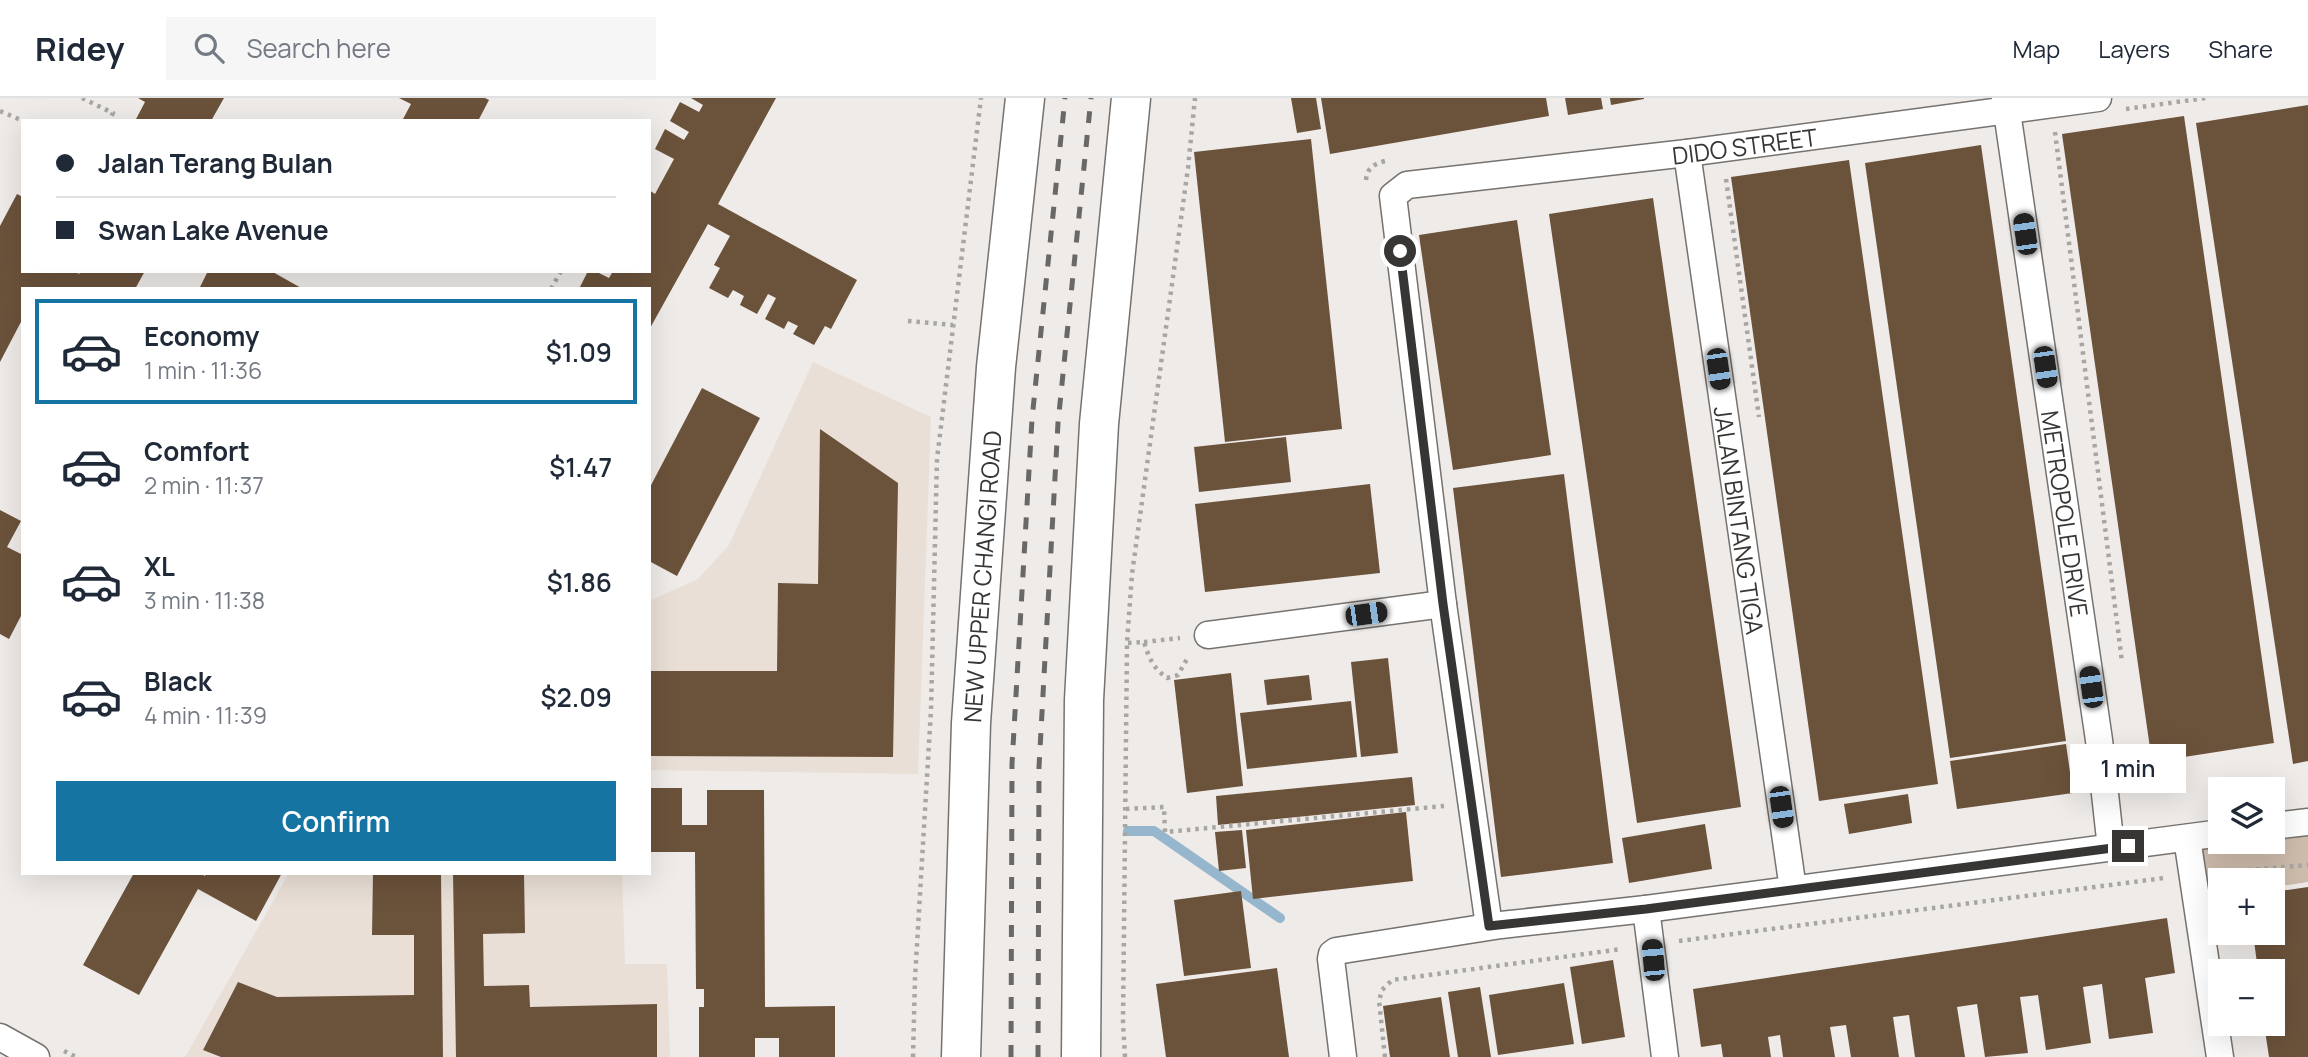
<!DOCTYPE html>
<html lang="en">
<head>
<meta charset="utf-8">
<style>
	:root { --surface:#fff; --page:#f6f6f7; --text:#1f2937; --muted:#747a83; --line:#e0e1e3; --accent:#1674a2 }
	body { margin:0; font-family:Manrope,sans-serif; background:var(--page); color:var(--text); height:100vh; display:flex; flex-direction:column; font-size:26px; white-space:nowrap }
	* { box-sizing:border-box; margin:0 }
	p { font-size:23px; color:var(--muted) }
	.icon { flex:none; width:38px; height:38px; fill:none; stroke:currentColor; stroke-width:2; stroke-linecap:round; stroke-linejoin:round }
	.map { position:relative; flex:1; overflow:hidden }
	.drawer { position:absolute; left:21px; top:189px; width:630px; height:588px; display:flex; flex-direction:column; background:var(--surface); border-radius:0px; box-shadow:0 7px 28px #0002 }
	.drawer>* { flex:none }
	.banner { position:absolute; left:21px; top:21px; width:630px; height:154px; border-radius:0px; box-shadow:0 7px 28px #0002; display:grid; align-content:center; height:154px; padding:0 35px; background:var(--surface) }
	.buttons { position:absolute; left:2208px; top:679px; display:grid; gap:14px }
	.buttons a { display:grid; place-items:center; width:77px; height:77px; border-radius:0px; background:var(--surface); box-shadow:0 7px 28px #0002; font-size:35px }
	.end { position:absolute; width:32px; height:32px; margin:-16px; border:9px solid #373634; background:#fff; box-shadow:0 0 0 4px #fff }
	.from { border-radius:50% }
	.bubble { position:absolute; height:49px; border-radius:0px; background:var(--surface); box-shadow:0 7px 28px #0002; font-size:23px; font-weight:600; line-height:49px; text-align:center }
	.car { position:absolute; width:21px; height:42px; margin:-21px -10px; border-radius:9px; box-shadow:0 0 5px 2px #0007; background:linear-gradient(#222 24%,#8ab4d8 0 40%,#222 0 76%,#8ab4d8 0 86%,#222 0) }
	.banner b { display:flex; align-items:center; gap:24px; height:66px; font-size:26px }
	.banner b+b { border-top:2px solid var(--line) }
	.banner i { width:18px; height:18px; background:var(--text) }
	ul { padding:12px 0 0; list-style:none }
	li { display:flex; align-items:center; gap:21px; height:105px; margin:0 14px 10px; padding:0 21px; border:4px solid transparent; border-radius:0px }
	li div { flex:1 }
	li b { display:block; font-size:26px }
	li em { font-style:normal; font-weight:600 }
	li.selected { border-color:var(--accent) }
	li>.icon { width:63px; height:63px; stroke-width:1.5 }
	.cta { display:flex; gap:14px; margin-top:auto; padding:14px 35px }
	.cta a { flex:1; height:80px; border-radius:0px; background:var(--accent); color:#fff; font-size:28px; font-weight:600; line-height:80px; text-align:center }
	header { display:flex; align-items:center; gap:42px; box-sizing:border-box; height:98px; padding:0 35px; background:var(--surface); border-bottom:2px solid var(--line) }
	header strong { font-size:33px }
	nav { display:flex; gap:38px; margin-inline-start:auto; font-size:24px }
	.search { width:490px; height:63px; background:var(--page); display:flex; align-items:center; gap:18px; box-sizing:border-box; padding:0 24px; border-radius:0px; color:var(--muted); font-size:26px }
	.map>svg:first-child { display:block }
	.built { fill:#e9dfd6 }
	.green { fill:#cebcac }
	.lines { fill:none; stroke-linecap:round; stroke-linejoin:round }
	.stream { stroke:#95b6cc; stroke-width:10 }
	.building { fill:#6b523b }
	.minor-casing { stroke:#75726f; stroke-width:29 }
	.primary-casing { stroke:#75726f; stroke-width:41 }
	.path { stroke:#a8a6a3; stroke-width:4.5; stroke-dasharray:3.5 5; stroke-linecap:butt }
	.minor { stroke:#fff; stroke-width:26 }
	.primary { stroke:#fff; stroke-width:38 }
	.rail { stroke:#6a6866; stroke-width:5; stroke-dasharray:12 12; stroke-linecap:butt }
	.route { stroke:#373634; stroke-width:9 }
	.labels { text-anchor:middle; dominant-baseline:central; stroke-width:7; stroke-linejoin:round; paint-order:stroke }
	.street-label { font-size:24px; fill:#373634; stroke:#fcf8f5 }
</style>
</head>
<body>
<header>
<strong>Ridey</strong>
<div class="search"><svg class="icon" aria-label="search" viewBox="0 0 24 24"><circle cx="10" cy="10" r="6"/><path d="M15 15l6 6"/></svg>Search here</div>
<nav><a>Map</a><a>Layers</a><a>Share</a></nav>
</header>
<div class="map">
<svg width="2308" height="959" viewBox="0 0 2308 959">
	<rect width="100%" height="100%" fill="#efebe8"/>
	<!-- built -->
	<g class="built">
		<polygon points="813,264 931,319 918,676 649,672 649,503 698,481 729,447"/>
		<polygon points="289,775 622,775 625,866 667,866 670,959 185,959"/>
	</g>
	<!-- green -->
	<polygon class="green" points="2308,728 2308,784 2273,789 2273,782 2221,782 2221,796 2200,799 2191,744 2273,744 2273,733"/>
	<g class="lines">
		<!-- stream -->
		<polyline class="stream" points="1128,733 1154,733 1280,820"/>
	</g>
	<!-- building -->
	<g class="building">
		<polygon points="138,0 224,0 211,23 135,23 145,4"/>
		<polygon points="399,0 485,0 489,2 478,23 402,23 411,6"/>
		<polygon points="691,0 776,0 718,106 857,182 831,231 825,228 814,247 793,236 798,228 788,223 784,231 765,221 776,200 768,196 757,216 740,207 744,198 733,192 728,200 709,190 720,170 714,167 730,138 708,126 649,232 649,191 579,191 588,173 595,173 609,180 613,173 649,173 649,92 655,96 674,61 655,51 665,31 684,42 689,34 670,23 680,4 699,14 703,7"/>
		<polygon points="1291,0 1316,0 1321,31 1297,35"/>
		<polygon points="1321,0 1546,0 1549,18 1330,56"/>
		<polygon points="1565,0 1601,0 1603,11 1568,17"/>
		<polygon points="1610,0 1644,0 1644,1 1611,7"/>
		<polygon points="2308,7 2308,663 2293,666 2196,25"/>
		<polygon points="2184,18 2274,645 2152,664 2062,36"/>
		<polygon points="1311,41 1342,331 1225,344 1194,54"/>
		<polygon points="1981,47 2066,643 1950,660 1865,65"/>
		<polygon points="1849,62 1938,686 1819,703 1731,79"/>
		<polygon points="17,96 23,99 23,173 75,173 79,176 81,173 145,173 135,191 23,191 23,220 0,264 0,128"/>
		<polygon points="1653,100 1741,709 1637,725 1549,116"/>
		<polygon points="1517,122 1551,357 1453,372 1419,137"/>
		<polygon points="208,173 271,173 303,191 199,191"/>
		<polygon points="702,290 760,320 677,478 649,463 649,391"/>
		<polygon points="820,331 898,385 893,659 649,658 649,573 777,573 778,485 818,486"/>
		<polygon points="1286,339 1291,384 1199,394 1194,349"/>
		<polygon points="1564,376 1613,765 1501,779 1453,390"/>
		<polygon points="1370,386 1380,475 1205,494 1195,406"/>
		<polygon points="0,412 21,423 7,449 23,457 23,514 9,541 0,536"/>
		<polygon points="1388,560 1398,655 1361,659 1351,564"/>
		<polygon points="1231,575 1243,688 1187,695 1174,582"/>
		<polygon points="1309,577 1312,602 1267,607 1264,582"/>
		<polygon points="1351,603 1357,659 1247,671 1240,615"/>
		<polygon points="2066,646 2073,695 1957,711 1950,663"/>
		<polygon points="1412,679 1415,707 1218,727 1216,698"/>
		<polygon points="649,690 682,690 682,727 707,727 707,692 764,692 765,909 835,908 835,959 779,959 779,940 755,940 755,959 699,959 699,909 704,909 704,891 696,891 695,754 649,754"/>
		<polygon points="1908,696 1912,725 1849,736 1844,706"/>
		<polygon points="1406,714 1413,783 1253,801 1246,732"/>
		<polygon points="1705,726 1712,771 1629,785 1622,740"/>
		<polygon points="1242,732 1246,770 1219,773 1215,734"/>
		<polygon points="134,775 200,775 205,778 206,775 282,775 256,823 198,791 139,897 83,867"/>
		<polygon points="373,775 441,775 443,959 221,959 203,952 238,884 277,899 414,897 414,837 372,837"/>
		<polygon points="453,775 524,775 525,835 483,836 484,888 529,887 530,909 657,906 657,959 456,959"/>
		<polygon points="2308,789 2308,959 2269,959 2264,926 2273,926 2273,873 2258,873 2253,835 2273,835 2273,794"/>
		<polygon points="1241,793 1251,870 1184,878 1174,802"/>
		<polygon points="2167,820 2175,875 2145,880 2153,935 2109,941 2102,886 2083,889 2091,945 2046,952 2038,897 2020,899 2028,955 1985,959 1977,906 1957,909 1965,959 1915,959 1909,917 1893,919 1899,959 1851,959 1846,927 1830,929 1835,959 1783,959 1780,937 1768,939 1771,959 1723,959 1721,946 1701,949 1693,891"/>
		<polygon points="1613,862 1625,939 1582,946 1570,869"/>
		<polygon points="1277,870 1289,959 1166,959 1156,886"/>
		<polygon points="1564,885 1574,946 1498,957 1489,897"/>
		<polygon points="1480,889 1491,959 1458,959 1448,894"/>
		<polygon points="1441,899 1450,959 1390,959 1383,908"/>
	</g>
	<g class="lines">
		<!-- minor casing -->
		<g class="minor-casing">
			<g id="minor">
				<path id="s1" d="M2005 0 2099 642 2111 750"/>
				<path id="s2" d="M1687 55 1793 791"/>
				<polyline points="1208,537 1443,506"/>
				<polyline points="2273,728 2308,724"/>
				<polyline points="2187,740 2220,959"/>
				<polyline points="1646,811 1665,959"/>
				<path id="s3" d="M1489 828 1443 506 1393 98 1407 87 1687 55 2098 0"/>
				<polyline points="0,939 36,959"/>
				<polyline points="1343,959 1331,861 1332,856 1336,853 1501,827 1646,811 2221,735"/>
			</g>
		</g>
		<!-- primary casing -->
		<g class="primary-casing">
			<g id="primary">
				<path id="s4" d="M961 959 971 625 996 269 1025 0"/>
				<polyline points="1081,959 1084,602 1099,326 1131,0"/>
			</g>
		</g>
		<!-- path -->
		<g class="path">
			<polyline points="82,0 113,15 109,23"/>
			<polyline points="2126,11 2206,0"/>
			<polyline points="0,13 23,23"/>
			<polyline points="2055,34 2122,564"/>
			<polyline points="1726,81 1759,319"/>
			<path d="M1366 82C1367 70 1374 66 1385 63"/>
			<polyline points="551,191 561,173"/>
			<polyline points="908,223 953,227"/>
			<polyline points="1144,544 1180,540"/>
			<path d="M1128 545 1144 544C1149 560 1153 570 1167 580L1178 577 1188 559"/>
			<polyline points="1126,711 1164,709 1165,734 1444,708"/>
			<polyline points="2224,776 2224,774 2308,767"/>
			<polyline points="1679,843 2164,780"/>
			<polyline points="64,953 76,959"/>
			<polyline points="913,959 915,880 931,612 937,361 981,0"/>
			<polyline points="1125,959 1123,925 1127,545 1132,476 1188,70 1195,0"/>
			<polyline points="1385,959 1379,903 1382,892 1392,882 1622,851"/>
		</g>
		<!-- minor -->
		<use href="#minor" class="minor"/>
		<!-- primary -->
		<use href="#primary" class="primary"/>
		<!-- rail -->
		<g class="rail">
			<polyline points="1011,959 1012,666 1032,321 1065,0"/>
			<polyline points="1038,959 1039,669 1058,325 1091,0"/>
		</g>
	</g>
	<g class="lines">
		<!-- route -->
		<polyline class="route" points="1400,153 1443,506 1489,828 1646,811 2128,748"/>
	</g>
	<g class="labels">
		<!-- street labels -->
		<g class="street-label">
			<text stroke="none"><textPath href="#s3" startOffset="1094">DIDO STREET</textPath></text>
			<text stroke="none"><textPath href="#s1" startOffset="420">METROPOLE DRIVE</textPath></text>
			<text stroke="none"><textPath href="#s2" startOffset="371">JALAN BINTANG TIGA</textPath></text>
			<text stroke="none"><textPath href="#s4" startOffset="481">NEW UPPER CHANGI ROAD</textPath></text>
		</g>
	</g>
</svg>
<div class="buttons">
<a><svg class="icon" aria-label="layers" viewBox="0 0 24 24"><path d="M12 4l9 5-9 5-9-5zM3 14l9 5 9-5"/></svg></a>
<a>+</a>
<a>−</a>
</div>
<i class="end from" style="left:1400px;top:153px"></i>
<i class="end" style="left:2128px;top:748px"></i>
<div class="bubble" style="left:2070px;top:646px;width:116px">1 min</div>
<i class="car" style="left:2025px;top:136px;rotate:352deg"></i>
<i class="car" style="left:2045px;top:269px;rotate:172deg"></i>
<i class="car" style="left:1718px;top:271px;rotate:172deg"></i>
<i class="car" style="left:1366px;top:516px;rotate:82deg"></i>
<i class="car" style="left:2091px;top:589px;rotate:352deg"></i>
<i class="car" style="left:1781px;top:709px;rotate:172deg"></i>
<i class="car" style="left:1653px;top:862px;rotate:355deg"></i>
<div class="banner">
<b><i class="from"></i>Jalan Terang Bulan</b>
<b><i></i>Swan Lake Avenue</b>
</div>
<section class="drawer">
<ul>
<li class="selected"><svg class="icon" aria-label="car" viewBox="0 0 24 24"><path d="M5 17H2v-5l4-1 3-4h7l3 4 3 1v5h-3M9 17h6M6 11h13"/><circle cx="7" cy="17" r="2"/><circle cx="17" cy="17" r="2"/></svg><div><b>Economy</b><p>1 min · 11:36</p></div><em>$1.09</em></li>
<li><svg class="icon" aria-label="car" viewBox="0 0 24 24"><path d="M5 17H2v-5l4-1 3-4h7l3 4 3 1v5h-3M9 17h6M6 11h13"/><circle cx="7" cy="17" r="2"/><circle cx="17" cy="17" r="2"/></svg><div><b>Comfort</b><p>2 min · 11:37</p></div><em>$1.47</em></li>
<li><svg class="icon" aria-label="car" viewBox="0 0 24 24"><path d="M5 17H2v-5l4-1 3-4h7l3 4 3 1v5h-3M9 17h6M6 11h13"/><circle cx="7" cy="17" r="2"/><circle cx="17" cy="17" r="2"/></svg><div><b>XL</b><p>3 min · 11:38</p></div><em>$1.86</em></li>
<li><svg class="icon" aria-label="car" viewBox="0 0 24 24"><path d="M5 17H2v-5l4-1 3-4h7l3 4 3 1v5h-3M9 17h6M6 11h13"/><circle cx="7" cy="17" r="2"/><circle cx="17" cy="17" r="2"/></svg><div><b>Black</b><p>4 min · 11:39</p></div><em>$2.09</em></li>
</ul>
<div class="cta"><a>Confirm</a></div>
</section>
</div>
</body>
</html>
